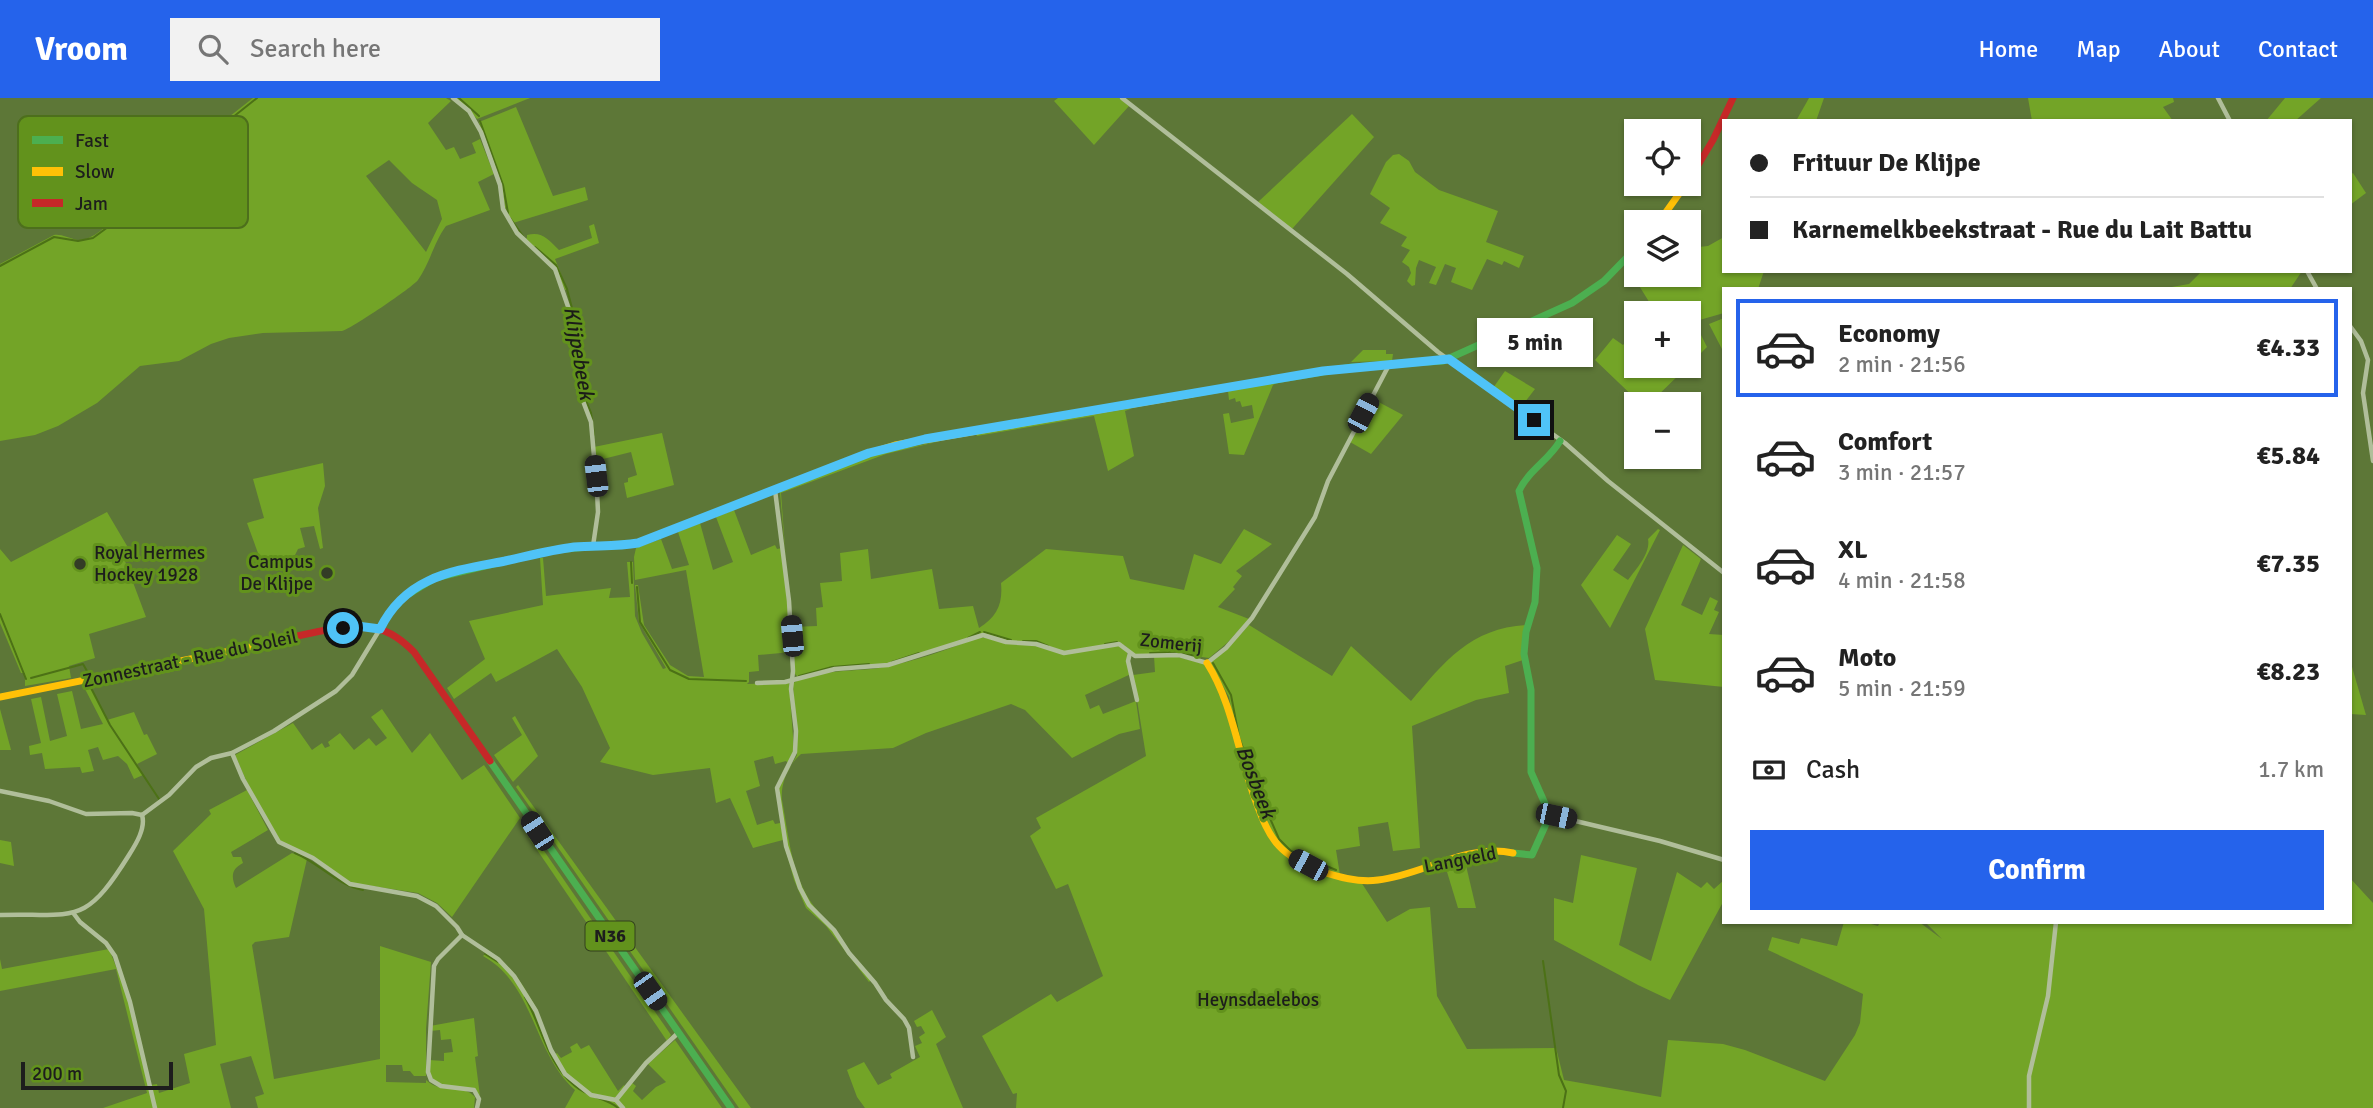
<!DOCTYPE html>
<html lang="en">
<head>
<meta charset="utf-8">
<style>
	:root { --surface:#fff; --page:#f2f2f2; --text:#222; --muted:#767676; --line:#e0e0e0; --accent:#2563eb }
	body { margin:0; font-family:Signika,sans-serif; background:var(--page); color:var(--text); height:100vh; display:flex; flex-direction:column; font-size:26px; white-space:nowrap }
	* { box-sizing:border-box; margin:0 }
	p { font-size:23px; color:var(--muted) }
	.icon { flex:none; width:38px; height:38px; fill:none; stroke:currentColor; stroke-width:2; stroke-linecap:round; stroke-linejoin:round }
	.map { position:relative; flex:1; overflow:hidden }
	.drawer { position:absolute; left:1722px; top:189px; width:630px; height:637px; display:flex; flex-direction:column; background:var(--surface); border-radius:0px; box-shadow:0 2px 5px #0004 }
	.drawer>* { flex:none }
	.guide { position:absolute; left:1722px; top:21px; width:630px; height:154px; border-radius:0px; box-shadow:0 2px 5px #0004; display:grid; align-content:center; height:154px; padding:0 28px; background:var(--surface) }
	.buttons { position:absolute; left:1624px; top:21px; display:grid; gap:14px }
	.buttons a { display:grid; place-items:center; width:77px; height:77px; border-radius:0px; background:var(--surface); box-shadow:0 2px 5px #0004; font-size:35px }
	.scale { position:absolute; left:21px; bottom:18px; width:152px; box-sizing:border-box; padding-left:7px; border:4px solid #1d1d1d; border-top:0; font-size:19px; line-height:24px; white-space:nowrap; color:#1d1d1d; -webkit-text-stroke:5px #62921c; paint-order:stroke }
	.end { position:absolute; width:32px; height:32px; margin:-16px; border:9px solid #4fc3f7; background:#111; box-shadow:0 0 0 4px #111 }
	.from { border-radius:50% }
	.bubble { position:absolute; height:49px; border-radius:0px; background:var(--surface); box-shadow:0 2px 5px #0004; font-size:23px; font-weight:800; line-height:49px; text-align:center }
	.car { position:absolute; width:21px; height:42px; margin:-21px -10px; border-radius:9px; box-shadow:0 0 5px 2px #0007; background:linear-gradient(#222 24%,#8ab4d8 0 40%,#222 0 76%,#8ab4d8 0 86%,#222 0) }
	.guide b { display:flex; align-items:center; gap:24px; height:66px; font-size:26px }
	.guide b+b { border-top:2px solid var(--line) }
	.guide i { width:18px; height:18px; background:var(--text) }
	ul { padding:12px 0 0; list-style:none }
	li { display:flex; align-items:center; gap:21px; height:98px; margin:0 14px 10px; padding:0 14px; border:4px solid transparent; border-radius:0px }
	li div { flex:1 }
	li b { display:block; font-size:26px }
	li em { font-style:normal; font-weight:800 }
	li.current { border-color:var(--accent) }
	li>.icon { width:63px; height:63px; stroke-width:1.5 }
	.pay { display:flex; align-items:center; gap:18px; height:77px; padding:0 28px; font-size:26px }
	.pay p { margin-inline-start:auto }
	.button { display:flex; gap:14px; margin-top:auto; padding:14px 28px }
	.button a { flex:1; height:80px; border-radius:0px; background:var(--accent); color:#fff; font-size:28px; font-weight:800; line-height:80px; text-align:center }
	header { display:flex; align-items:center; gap:42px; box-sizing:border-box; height:98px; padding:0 35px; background:var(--accent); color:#fff }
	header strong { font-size:33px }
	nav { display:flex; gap:38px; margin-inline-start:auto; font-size:24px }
	.search { width:490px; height:63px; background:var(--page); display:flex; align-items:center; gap:18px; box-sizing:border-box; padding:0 24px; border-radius:0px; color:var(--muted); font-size:26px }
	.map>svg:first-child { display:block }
	.green { fill:#73a427; fill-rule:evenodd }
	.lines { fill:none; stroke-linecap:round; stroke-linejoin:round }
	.stream { stroke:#4c7116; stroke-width:2 }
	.street { stroke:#b0be9a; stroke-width:4.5 }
	.fast { stroke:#4caf50; stroke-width:7 }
	.slow { stroke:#ffc107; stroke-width:7 }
	.jam { stroke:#c62828; stroke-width:7 }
	.route { stroke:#4fc3f7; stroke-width:9 }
	.poi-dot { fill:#333c26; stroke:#62921c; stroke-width:2.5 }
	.labels { text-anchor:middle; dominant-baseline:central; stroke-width:6; stroke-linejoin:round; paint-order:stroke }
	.shield { fill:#62921c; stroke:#32401d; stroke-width:2 }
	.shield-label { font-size:18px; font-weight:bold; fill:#1d1d1d }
	.poi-label { font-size:19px; fill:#1d1d1d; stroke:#62921c; text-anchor:start }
	.street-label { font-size:19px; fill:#1d1d1d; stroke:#62921c }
	.park-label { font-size:19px; fill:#1c1d1b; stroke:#62921c }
	.water-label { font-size:21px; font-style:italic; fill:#1b1c19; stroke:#62921c }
	.key { fill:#62921c; stroke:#4d6f1c; stroke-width:2 }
	.key-label { font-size:19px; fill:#1d1d1d }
</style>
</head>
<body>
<header>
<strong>Vroom</strong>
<div class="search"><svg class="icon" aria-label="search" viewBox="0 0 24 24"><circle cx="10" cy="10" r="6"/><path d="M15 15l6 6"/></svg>Search here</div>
<nav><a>Home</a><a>Map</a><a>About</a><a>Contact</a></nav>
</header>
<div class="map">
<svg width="2373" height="1010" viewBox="0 0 2373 1010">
	<rect width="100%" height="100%" fill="#5d7737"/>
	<!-- green -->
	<g class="green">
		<path d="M253 0H446L451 3 428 25 446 52 454 49 460 61 476 55 472 45 480 41 494 76 478 84 490 112 446 128C434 144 430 165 418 182 413 189 351 231 342 233L263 235 229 240 211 246 179 263 140 268 97 305 58 328 35 337 0 343V166L54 137C62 136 68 140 77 142 93 144 117 121 120 107L133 101 150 89 154 92 202 40ZM389 62 412 85 437 102 442 121 426 154 366 78Z"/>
		<polygon points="455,0 530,0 477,21"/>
		<polygon points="1058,0 1119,0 1129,8 1094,47 1054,3"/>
		<polygon points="1809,0 1824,0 1816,23 1796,23"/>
		<polygon points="2028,0 2173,0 2174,4 2163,9 2173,23 2032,23"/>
		<polygon points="2285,0 2321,0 2295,23 2266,23"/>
		<polygon points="516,9 553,98 585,89 588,102 513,125 505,109 502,89 479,24"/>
		<polygon points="1352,16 1374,39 1292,131 1258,104"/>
		<polygon points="1399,56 1409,63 1415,74 1439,92 1498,113 1486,144 1524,158 1519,170 1504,163 1502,167 1487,161 1472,192 1451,184 1456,170 1445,166 1436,187 1429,185 1436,169 1419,162 1416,170 1415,187 1412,188 1407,183 1411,175 1409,169 1402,164 1410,152 1401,148 1407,139 1380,125 1390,110 1370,96 1386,64 1393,57"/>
		<polygon points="2353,75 2366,95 2350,107 2350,77"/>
		<path d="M594 126 599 145 555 161 567 191 565 192 554 167 524 141 527 140V137C542 133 548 141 559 152L592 140 589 128Z"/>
		<polygon points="1724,139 1724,173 1764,173 1758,191 1724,191 1724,215 1689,225 1689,215 1668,215 1667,212 1656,215 1638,186 1640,183 1629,169 1636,160 1636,177 1689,177 1689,150 1708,148"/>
		<polygon points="2202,173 2302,173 2290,191 2160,191 2189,186"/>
		<polygon points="1724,220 1724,255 1709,226"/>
		<polygon points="1697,229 1707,249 1689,267 1689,230"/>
		<polygon points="1636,232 1636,268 1688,268 1649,306 1641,306 1595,262 1613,240 1623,247"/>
		<polygon points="1363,252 1386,252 1386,256 1393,256 1392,263 1351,264"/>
		<polygon points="1505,273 1535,291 1521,309 1493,290"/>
		<polygon points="1278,284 1273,287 1244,357 1229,356 1223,316 1229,315 1231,325 1254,320 1252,307 1242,309 1240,303 1236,304 1235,300 1229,302 1228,293"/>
		<polygon points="1373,301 1403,317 1371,356 1350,344"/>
		<polygon points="1133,310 1125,313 1134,358 1108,373 1094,318 977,338 976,336"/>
		<polygon points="662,335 674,387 627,400 624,385 628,384 628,380 637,377 631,354 595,363 594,349"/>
		<polygon points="949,341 886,356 781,395 786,464 780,394 874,357"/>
		<polygon points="323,365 325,388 318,410 323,450 320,451 314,428 300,430 305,449 298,451 295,457 262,466 247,425 264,420 253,381"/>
		<polygon points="734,412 751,457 775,447 777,451 782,450 792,554 758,557 759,573 749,574 749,584 747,586 789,585 794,652 788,665 786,663 775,666 773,658 754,663 760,688 746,693 757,727 773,722 775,726 780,725 790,766 805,803 830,829 871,882 869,884 826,828 806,810 794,782 783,742 753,750 730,700 716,705 710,670 653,677 600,664 610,650 582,589 557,551 496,584 491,575 454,601 447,590 485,561 469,523 543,507 540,460 543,460 546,498 611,490 609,500 630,499 627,464 633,464 635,518 642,535 663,571 666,570 639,524 635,487 638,487 644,527 670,567 688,578 704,579 686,472 635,482 634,459 636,450 661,441 672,471 689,467 678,434 700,425 713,472 733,464 716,419"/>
		<polygon points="107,414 133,458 125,463 146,519 89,536 95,560 69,568 71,580 25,588 25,575 21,575 0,525 0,451 11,464"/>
		<path d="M1244 431 1272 446 1236 473 1242 478 1233 489 1235 491 1218 509 1249 521 1227 545 1209 560 1181 556H1135L1124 547 1064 554 1036 544H1010L988 537 908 558 888 566 855 568 798 579 795 576 792 529 817 528 816 510 823 509 820 485 842 483 840 455 868 451 871 481 932 471 939 511 973 508 979 530C997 519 1003 506 1001 485L1046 451 1123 458 1130 481 1184 492 1194 456 1221 466Z"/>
		<path d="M1658 431 1660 432 1610 530 1581 487 1617 437 1631 446 1613 472 1628 482C1636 471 1651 455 1648 441Z"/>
		<polygon points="1683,447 1701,461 1681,507 1702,517 1710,499 1718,503 1714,512 1719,514 1709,536 1724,537 1724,589 1655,582 1645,531"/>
		<path d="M1249 527 1332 578 1351 548 1411 603C1444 564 1471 530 1526 527L1523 562 1505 568 1509 595 1476 602 1412 628 1420 750 1393 753 1388 724 1358 729 1360 748 1336 752 1340 777 1325 773 1288 754 1270 736 1267 721 1249 677 1235 632 1229 599 1211 567 1210 564 1225 553Z"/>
		<path d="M979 539 1037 547 1060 555 1119 548 1127 554 1131 576 1085 597 1090 611 1099 607 1103 616 1136 603 1140 631 1119 636 1072 660 1025 612 1011 606 926 635 893 650 801 656C789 666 780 686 782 702 789 740 792 785 819 814L811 808 803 795 788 753 782 722 779 690 797 657 793 585C820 571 850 574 879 570 913 564 947 552 979 539Z"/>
		<polygon points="1154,558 1174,558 1204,566 1208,570 1224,599 1232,635 1276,747 1315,772 1361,784 1387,824 1410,811 1430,809 1437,898 1467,951 1556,950 1564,982 1661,999 1668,942 1723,946 1745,952 1825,983 1855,937 1860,925 1863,896 1768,852 1772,839 1799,846 1801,840 1837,848 1844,824 1864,824 1878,828 1880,824 1919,824 1942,841 1925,824 2350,824 2350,780 2373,805 2373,1010 1016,1010 1017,995 1013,996 982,938 1051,896 1057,904 1103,878 1068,786 1056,791 1030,738 1041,730 1036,720 1146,658 1133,577 1155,574"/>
		<polygon points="2350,562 2366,617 2350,616"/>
		<polygon points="91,590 107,622 134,614 144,637 147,636 157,656 137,666 143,677 134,681 127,666 118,658 103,662 98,649 88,652 94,673 82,675 80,669 45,671 42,655 30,657 29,648 41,645 31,601 41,599 50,643 67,638 57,596 72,593 81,631 103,626 85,591"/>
		<polygon points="0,611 10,648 11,652 0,652"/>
		<polygon points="382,611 412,655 430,635 462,682 484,667 520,720 452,819 437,805 418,795 352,785 320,764 282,746 249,689 235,657 293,625 312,652 322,645 325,650 330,648 328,644 340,635 354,652 369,640 376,648 387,640 371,619"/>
		<polygon points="515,618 538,658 513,684 494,657 522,637 512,620"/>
		<polygon points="518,687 751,1010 739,1010 516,689"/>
		<path d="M247 692 268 732 231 754 233 759H241L243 765C231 771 231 779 236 790L292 755 307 761 289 839 255 844 252 847 274 981 380 961V848L431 864 426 931V978H414L410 973H403L402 967H386V984L426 985V982C442 997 463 985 475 999L474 1010H258L255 999 264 996 251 958 220 966 231 1010H103L147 995 116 871 0 893V861L2 871 109 851 127 896 151 987 157 986 159 995 190 985 184 956 216 947 204 811 173 753 211 716 209 712Z"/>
		<polygon points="533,737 671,937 667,943 529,740"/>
		<polygon points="0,742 11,744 14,768 0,765"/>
		<polygon points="1581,757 1637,770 1619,847 1651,863 1677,774 1701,790 1707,784 1714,791 1724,782 1723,804 1670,902 1638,887 1554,842 1554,800 1573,805"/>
		<polygon points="1464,759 1476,810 1458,810 1444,764"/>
		<path d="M486 855C512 864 523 888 537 911L505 868 527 900 554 962 556 961 554 957 557 955 561 960 572 954 570 949 577 945 581 951 589 947 618 993 624 987 626 990 631 984 636 988 633 993 642 1002 656 989 666 984 648 966 675 942 722 1010H565L575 992C533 955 535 887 483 858Z"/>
		<polygon points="932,912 946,939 936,946 963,1010 865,1010 857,999 847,972 864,964 878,987 892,980 890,976 920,959 915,948 922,945 919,939 925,935 921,928 917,929 914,923"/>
		<polygon points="474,920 478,958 475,959 480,998 474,990 450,989 436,985 429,976 429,962 444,963 444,955 453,954 451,941 441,942 440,932 430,933 430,928"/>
	</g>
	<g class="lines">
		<!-- stream -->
		<g class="stream">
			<polyline points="459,0 479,18"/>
			<polyline points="480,23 503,87 508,115"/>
			<polyline points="510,120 523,138"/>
			<polyline points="535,149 556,167 567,191 579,237 581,291 591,315 594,337"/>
			<polyline points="0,168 54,139 78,143 93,140 108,129 128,104 149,102 155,92 177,74 213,35 257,0"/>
			<polyline points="631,464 632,485"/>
			<polyline points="637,489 640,524 670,572 689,581 746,583"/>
			<polyline points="0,516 26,581"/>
			<polyline points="984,534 1011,542"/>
			<polyline points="968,540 980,534"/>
			<polyline points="1023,543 1036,543 1048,548"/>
			<polyline points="1105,546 1117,544"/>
			<polyline points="1150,555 1174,554 1198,558"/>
			<polyline points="892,564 919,555"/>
			<polyline points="1213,565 1231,597 1239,639 1259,695 1279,741 1291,753 1336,772"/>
			<polyline points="799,578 832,569 869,566"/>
			<polyline points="31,580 83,566 87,573"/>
			<polyline points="91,590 110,627 159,701"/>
			<path d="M295 755C319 765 337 787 363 792"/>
			<polyline points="485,856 498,864"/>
			<polyline points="1543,863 1559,977 1566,993 1563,1010"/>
			<path d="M525 899C542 929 547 966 575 988 589 1000 607 1000 618 1010"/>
		</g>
		<!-- street -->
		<g class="street">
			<polyline points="453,0 469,13 481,34 500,87 503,111 517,135 555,171 573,223 579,261 578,290 591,324 597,393 598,414 593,448"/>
			<polyline points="1122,0 1347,176 1438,254 1565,345 1608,383 1724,475"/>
			<polyline points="2218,0 2230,23"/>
			<polyline points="2307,173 2317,191"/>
			<polyline points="2350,228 2361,243 2368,262 2363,295 2373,363"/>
			<polyline points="775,392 789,503 793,573 791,591 796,633 795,654 777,690 786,748 800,790 809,807 834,832 849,855 875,885 886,902 904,921 909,930 913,959"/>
			<polyline points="1130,555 1128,563 1137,602"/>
			<polyline points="757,585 785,584 835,571 888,567 983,537 1006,544 1036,546 1064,555 1119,546 1135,558 1179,557 1207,565 1226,550 1252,520 1315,419 1328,383 1389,267"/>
			<polyline points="232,655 243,681 279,744 313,760 350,786 417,798 436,808 457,829 462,837 498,861 514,878 536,913 551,952 565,976 591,997 616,1002 623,1010"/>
			<polyline points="0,693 49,703 86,716 132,715 142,717"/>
			<polyline points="142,717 169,697 196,669 211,660 232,655 274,633 336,593 352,577 380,531"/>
			<polyline points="1550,717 1660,743 1724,762"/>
			<polyline points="74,816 80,824 106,845 115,858 130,904 155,1010"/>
			<path d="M0 817C77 815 84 829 129 757 136 746 146 730 142 717"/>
			<polyline points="462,837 438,861 434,868 428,974 431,982 441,988 474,992 479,1001 477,1010"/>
			<polyline points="616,1002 646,965 678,935"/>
			<polyline points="2029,1010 2029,978 2048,898 2056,824"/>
		</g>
		<!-- fast -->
		<g class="fast">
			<polyline points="1192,296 1352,269 1443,263 1572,205 1604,183 1636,150"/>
			<polyline points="380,531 391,513 404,499 435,480 553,452 637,445 861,358"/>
			<polyline points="490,663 731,1010"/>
			<path d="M1513 755 1532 757 1550 717 1531 674V592L1524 556 1526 534 1535 504 1537 470 1519 393C1528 373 1549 362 1560 343"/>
		</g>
		<!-- slow -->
		<g class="slow">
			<polyline points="1659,124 1686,86"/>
			<polyline points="861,358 895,347 1192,296"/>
			<path d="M1207 565C1233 606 1238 656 1255 701 1261 717 1267 735 1279 748 1290 760 1305 767 1320 773 1338 779 1359 785 1378 782 1423 777 1466 745 1513 755"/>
			<polyline points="0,599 260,547"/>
		</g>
		<!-- jam -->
		<g class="jam">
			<polyline points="1689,82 1713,42 1733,0"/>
			<path d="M260 547C297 539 340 524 378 531 392 534 404 544 414 554L490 663"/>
		</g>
	</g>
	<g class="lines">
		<!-- route -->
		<path class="route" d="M343 530 357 528 380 531C406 478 453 473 505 463 528 458 551 452 574 449 595 447 616 449 638 445L869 355 925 341 1323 273 1449 261 1534 322"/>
	</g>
	<!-- markers -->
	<g class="poi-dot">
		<circle cx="80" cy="466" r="7"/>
		<circle cx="327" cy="475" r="7"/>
	</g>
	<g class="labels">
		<!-- shield labels -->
		<rect class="shield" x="585.5" y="823.5" width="49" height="29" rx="5"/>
		<g class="shield-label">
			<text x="610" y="838">N36</text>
		</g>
		<!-- poi labels -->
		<g class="poi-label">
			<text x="94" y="455">Royal Hermes<tspan x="94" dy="22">Hockey 1928</tspan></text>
			<text x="313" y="464" text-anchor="end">Campus<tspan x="313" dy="22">De Klijpe</tspan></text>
		</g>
		<!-- street labels -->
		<g class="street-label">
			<text transform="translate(1171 545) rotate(6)">Zomerij</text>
			<text transform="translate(190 561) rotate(-12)">Zonnestraat - Rue du Soleil</text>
			<text transform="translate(1460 762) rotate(-11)">Langveld</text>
		</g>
		<!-- park labels -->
		<g class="park-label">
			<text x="1258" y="902">Heynsdaelebos</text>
		</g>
		<!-- water labels -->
		<g class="water-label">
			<text transform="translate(579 255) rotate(80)">Klijpebeek</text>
			<text transform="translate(1256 684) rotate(69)">Bosbeek</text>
		</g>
	</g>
	<!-- legend -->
	<rect x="18" y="18" width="230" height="112" rx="10" class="key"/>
	<rect x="32" y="38" width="31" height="8" fill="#4caf50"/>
	<rect x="32" y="69" width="31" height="9" fill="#ffc107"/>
	<rect x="32" y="101" width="31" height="8" fill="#c62828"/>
	<g class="key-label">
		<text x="75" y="49">Fast</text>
		<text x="75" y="80">Slow</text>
		<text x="75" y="112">Jam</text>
	</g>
</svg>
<div class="buttons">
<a><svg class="icon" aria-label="locate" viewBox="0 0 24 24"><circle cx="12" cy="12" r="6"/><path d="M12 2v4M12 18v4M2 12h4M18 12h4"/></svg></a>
<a><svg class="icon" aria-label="layers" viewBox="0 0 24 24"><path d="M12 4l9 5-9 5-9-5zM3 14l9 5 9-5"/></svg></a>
<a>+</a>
<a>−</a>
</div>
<div class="scale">200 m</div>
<i class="end from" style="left:343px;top:530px"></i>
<i class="end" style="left:1534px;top:322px"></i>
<div class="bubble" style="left:1477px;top:220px;width:116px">5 min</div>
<i class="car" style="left:1363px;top:315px;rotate:28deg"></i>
<i class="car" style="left:596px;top:378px;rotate:353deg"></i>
<i class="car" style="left:792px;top:538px;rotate:355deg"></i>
<i class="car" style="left:1556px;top:718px;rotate:102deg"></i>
<i class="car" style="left:537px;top:733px;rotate:327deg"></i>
<i class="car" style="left:1308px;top:767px;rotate:298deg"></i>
<i class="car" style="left:650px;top:893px;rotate:145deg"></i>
<div class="guide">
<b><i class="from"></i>Frituur De Klijpe</b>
<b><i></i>Karnemelkbeekstraat - Rue du Lait Battu</b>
</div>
<section class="drawer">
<ul>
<li class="current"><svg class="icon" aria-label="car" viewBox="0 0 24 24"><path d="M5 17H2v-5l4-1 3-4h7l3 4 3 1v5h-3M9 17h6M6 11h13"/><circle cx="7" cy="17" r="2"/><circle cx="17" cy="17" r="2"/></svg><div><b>Economy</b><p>2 min · 21:56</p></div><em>€4.33</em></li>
<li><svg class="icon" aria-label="car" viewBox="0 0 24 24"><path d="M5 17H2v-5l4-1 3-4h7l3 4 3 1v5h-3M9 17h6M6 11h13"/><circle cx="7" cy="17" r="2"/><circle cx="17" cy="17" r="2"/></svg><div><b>Comfort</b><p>3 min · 21:57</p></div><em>€5.84</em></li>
<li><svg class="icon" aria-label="car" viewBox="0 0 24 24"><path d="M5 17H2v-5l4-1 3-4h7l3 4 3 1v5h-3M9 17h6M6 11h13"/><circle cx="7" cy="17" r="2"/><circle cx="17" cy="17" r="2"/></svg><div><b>XL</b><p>4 min · 21:58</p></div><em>€7.35</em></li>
<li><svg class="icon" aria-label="car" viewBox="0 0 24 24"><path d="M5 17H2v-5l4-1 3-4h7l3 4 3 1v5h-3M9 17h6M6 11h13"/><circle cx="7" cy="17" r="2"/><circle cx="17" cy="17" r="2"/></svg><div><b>Moto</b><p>5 min · 21:59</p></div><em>€8.23</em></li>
</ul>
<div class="pay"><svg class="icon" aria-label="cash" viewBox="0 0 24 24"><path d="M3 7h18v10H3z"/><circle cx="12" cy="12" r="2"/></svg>Cash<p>1.7 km</p></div>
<div class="button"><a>Confirm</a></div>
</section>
</div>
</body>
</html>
